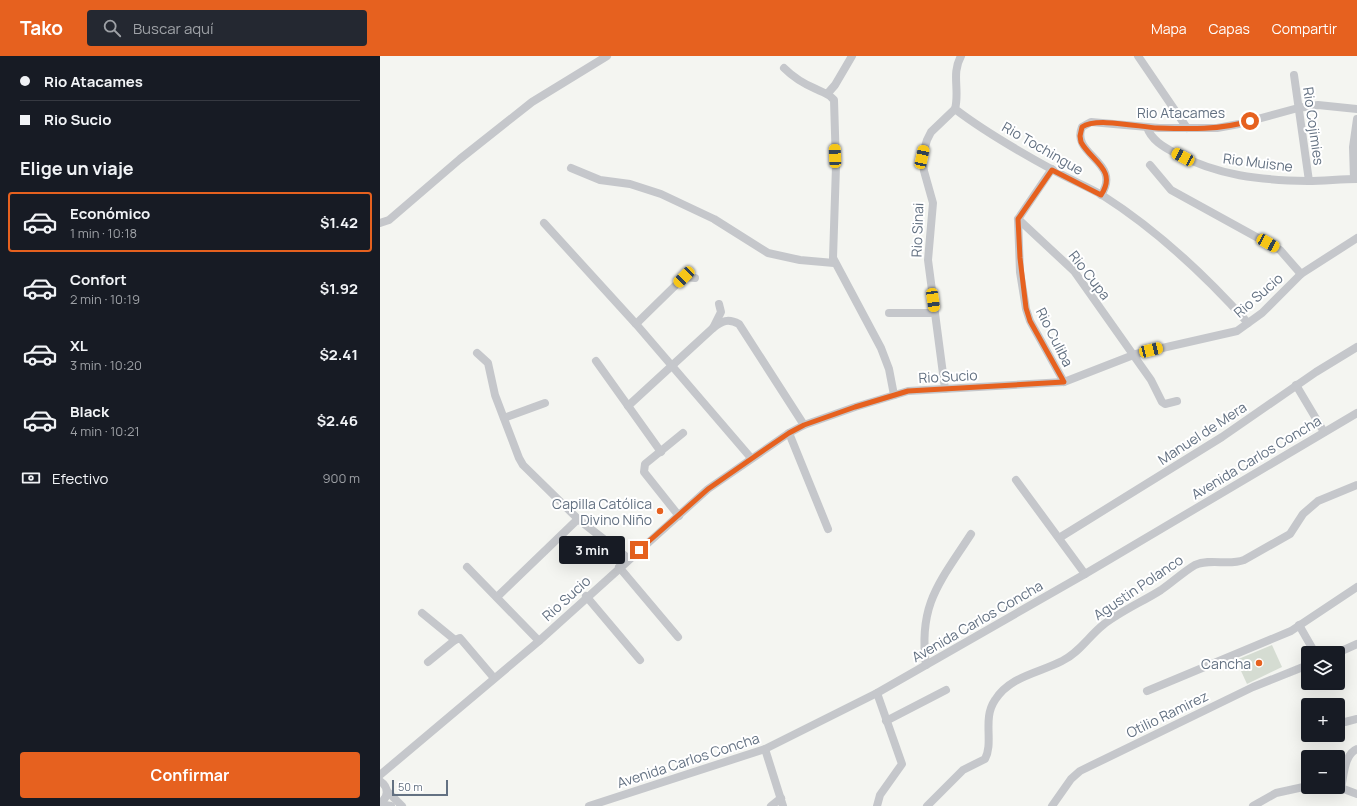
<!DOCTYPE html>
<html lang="es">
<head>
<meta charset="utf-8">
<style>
	:root { --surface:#171b24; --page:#242831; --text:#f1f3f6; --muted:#9ea1a6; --line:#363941; --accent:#e6611f }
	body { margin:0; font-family:Manrope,sans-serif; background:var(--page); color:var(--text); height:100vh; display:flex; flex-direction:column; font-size:15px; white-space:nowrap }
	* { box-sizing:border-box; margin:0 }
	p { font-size:13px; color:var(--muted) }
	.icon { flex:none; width:22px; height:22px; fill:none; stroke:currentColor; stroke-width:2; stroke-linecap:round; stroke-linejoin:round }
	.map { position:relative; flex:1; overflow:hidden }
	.details { display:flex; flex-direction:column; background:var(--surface); width:380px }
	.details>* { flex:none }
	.banner { display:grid; align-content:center; height:88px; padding:0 20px; background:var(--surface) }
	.fabs { position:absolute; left:921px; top:590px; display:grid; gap:8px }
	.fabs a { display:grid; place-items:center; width:44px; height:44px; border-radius:4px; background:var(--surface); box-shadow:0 4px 16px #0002; font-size:20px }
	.scale { position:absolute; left:12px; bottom:10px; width:56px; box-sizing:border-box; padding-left:4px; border:2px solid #637182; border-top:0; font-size:11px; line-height:14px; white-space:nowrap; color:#637182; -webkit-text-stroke:3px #fff; paint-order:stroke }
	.end { position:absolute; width:18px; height:18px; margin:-9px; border:5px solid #e6611f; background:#fff; box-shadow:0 0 0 2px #fff }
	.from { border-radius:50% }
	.bubble { position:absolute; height:28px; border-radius:4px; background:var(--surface); box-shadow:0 4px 16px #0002; font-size:13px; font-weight:700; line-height:28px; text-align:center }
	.car { position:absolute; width:12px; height:24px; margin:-12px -6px; border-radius:5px; box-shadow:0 0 3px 1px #0007; background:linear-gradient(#f5c518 24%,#345 0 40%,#f5c518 0 76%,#345 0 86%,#f5c518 0) }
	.banner b { display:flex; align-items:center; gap:14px; height:38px; font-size:15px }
	.banner b+b { border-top:1px solid var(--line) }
	.banner i { width:10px; height:10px; background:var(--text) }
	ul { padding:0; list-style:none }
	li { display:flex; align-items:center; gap:12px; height:60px; margin:0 8px 6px; padding:0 12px; border:2px solid transparent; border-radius:4px }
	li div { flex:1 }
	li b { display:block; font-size:15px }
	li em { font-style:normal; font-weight:700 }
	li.selected { border-color:var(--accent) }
	li>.icon { width:36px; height:36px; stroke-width:1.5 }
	h2 { padding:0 20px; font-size:18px; line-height:48px }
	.pay { display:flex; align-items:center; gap:10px; height:44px; padding:0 20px; font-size:15px }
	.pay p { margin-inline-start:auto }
	.action { display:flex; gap:8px; margin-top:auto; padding:8px 20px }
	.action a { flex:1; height:46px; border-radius:4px; background:var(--accent); color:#fff; font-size:16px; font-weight:700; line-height:46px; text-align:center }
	header { display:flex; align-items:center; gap:24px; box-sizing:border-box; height:56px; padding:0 20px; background:var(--accent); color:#fff }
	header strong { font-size:19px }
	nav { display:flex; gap:22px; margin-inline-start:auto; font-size:14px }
	.search { width:280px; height:36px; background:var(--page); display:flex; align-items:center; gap:10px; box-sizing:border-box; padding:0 14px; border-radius:4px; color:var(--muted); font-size:15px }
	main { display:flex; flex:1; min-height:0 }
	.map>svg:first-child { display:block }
	.green { fill:#d5dcd2 }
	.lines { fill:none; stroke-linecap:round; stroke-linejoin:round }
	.minor { stroke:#c5c7cb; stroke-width:8 }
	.route { stroke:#e6611f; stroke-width:5 }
	.poi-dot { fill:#e6611f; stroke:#fff; stroke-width:1.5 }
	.labels { text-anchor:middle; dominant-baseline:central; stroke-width:4; stroke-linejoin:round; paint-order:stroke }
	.street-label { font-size:14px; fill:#637182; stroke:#fff }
	.poi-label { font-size:14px; fill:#637182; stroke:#fff; text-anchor:end }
</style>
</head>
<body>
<header>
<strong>Tako</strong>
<div class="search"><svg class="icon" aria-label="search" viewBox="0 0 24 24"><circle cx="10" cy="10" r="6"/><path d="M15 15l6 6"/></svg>Buscar aquí</div>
<nav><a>Mapa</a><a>Capas</a><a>Compartir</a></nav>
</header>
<main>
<section class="details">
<div class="banner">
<b><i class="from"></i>Rio Atacames</b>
<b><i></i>Rio Sucio</b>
</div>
<h2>Elige un viaje</h2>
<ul>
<li class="selected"><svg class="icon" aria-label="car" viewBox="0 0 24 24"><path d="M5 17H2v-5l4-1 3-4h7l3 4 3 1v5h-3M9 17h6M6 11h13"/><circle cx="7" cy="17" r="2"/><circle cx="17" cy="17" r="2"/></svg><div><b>Económico</b><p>1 min · 10:18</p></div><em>$1.42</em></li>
<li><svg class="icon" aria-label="car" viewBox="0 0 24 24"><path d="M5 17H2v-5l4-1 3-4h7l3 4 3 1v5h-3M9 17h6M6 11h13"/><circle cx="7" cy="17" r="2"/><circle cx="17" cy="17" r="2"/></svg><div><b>Confort</b><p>2 min · 10:19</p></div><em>$1.92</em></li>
<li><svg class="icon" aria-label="car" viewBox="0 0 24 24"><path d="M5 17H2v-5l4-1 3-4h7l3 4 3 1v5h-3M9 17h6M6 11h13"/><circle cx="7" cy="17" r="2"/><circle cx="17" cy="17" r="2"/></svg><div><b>XL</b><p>3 min · 10:20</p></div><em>$2.41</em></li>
<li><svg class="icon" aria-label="car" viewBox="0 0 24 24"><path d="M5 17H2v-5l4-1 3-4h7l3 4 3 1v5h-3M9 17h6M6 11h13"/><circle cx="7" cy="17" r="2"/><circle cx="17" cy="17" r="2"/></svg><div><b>Black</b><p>4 min · 10:21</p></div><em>$2.46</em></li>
</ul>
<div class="pay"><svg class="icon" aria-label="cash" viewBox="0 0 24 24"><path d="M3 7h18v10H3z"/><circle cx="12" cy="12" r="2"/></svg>Efectivo<p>900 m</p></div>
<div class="action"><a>Confirmar</a></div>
</section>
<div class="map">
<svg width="977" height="750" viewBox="0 0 977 750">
	<rect width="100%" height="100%" fill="#f4f5f1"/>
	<!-- green -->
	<polygon class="green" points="892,589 902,611 867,628 856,604"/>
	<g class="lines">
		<!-- minor -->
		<g class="minor">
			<path d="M581 0C571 18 580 34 575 53 605 76 640 96 673 114 689 123 706 130 722 139 777 174 825 219 868 267"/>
			<polyline points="758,0 807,72"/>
			<path d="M404 12C413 21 424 28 436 33 445 38 447 36 454 44L456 110 453 202 501 292 509 313 514 339"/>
			<polyline points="914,19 929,125"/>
			<polyline points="448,37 455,29 472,0"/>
			<path d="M767 71C771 84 784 91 795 97 839 120 879 124 928 125 944 125 961 123 977 123"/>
			<polyline points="770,109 791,134 900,194 921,218"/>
			<polyline points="191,112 220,124 250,128 281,138 334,163 388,197 420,204 454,207"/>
			<polyline points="672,113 638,163 640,216 646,253 650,265 684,326"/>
			<polyline points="974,123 973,91 977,63"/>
			<path d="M721 139C743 106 690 99 702 71L711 66 779 72H837L859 68 918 52 938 49 977 53"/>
			<polyline points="638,163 694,215 771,324 782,346 785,348 797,345"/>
			<polyline points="0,167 9,164 80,103 152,46 227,0"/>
			<polyline points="164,167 256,268 371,402"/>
			<polyline points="509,257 555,257"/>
			<polyline points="256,268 304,221 315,222"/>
			<polyline points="333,272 341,256 339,248"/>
			<polyline points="97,297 108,307 115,339 139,402 143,409 198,463 249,503"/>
			<polyline points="216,305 281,396"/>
			<polyline points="916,329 944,376"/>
			<polyline points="565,333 548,204 553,147 544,115 542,101 547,84 551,76 575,53"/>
			<path d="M248 350 333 272C342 265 348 262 359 268L424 369"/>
			<polyline points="124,362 165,347"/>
			<polyline points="409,377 448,473"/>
			<polyline points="636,424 705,518"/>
			<polyline points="299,460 264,416 265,408 303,377"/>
			<polyline points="679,482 842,381 936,316 977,291"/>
			<polyline points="87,511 159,585"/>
			<polyline points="239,511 298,581"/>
			<polyline points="206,540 260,604"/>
			<polyline points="117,541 198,463"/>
			<polyline points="42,557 75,584"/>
			<polyline points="919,569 935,597"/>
			<polyline points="957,597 977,588"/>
			<polyline points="48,606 75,584 80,582 114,622"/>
			<path d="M546 609C538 548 560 526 591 478"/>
			<polyline points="767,635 911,575 977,531"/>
			<polyline points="506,665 566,634"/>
			<polyline points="965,666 977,663"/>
			<polyline points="385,693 403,750"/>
			<polyline points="0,719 159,585 328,433 409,377 424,369 475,351 528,335 684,326 756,298 857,275 882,257 921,218 977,182"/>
			<path d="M0 725C9 731 9 741 0 747"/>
			<polyline points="949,731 961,732 977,738"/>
			<path d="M961 732C964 720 964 698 977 693"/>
			<polyline points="7,735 22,750"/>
			<polyline points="0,748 11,750"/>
			<polyline points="209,750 385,693 497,637 705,518 977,357"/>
			<polyline points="391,750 401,742"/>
			<polyline points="497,750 500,739 522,708 497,637"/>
			<path d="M547 750 583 714 605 703C614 686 602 663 615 644 630 620 659 617 682 605 699 597 709 580 723 569 741 555 762 546 781 534 793 526 803 516 815 509 831 502 848 510 864 504L910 478 923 458 938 445 977 429"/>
			<polyline points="672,750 691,723 700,715 873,631 928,609"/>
			<polyline points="873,750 896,737 928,730"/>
		</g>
	</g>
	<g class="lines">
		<!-- route -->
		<path class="route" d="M259 494 328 433 384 394 409 377 424 369 475 351 528 335 684 326 650 265 646 252 640 202 638 163 672 114 721 139C738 114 711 105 701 86L700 80 702 71C716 61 759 71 778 72 809 73 840 74 870 65"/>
	</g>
	<!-- markers -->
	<g class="poi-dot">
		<circle cx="280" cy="455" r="4"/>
		<circle cx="879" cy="607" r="4"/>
	</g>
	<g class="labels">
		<!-- street labels -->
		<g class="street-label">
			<text x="801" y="56">Rio Atacames</text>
			<text transform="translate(934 70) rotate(82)">Rio Cojimies</text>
			<text transform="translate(663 92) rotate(30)">Rio Tochingue</text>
			<text transform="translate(878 106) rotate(7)">Rio Muisne</text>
			<text transform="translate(537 174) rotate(-88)">Rio Sinai</text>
			<text transform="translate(710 219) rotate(52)">Rio Cupa</text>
			<text transform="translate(878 239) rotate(-41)">Rio Sucio</text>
			<text transform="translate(675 281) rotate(63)">Rio Culiba</text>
			<text transform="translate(568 320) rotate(-3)">Rio Sucio</text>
			<text transform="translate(822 377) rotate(-33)">Manuel de Mera</text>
			<text transform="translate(876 401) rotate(-31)">Avenida Carlos Concha</text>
			<text transform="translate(758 531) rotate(-34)">Agustin Polanco</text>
			<text transform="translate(186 542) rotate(-42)">Rio Sucio</text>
			<text transform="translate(597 565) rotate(-30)">Avenida Carlos Concha</text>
			<text transform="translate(787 658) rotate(-26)">Otilio Ramirez</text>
			<text transform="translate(308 704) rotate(-18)">Avenida Carlos Concha</text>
		</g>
		<!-- poi labels -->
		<g class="poi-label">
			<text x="272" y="447">Capilla Católica<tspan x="272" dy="16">Divino Niño</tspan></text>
			<text x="871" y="607">Cancha</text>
		</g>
	</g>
</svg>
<div class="fabs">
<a><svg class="icon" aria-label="layers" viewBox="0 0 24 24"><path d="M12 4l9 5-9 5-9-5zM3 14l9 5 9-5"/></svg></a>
<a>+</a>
<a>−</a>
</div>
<div class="scale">50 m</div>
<i class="end from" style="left:870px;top:65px"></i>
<i class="end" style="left:259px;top:494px"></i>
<div class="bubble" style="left:179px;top:480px;width:66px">3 min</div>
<i class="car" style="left:455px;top:100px;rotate:358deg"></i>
<i class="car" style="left:542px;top:101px;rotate:12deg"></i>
<i class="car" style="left:803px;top:101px;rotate:298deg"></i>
<i class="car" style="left:888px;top:187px;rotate:119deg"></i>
<i class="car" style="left:304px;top:221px;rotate:225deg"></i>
<i class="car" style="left:553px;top:244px;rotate:172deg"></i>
<i class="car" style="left:771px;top:294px;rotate:76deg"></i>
</div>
</main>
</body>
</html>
